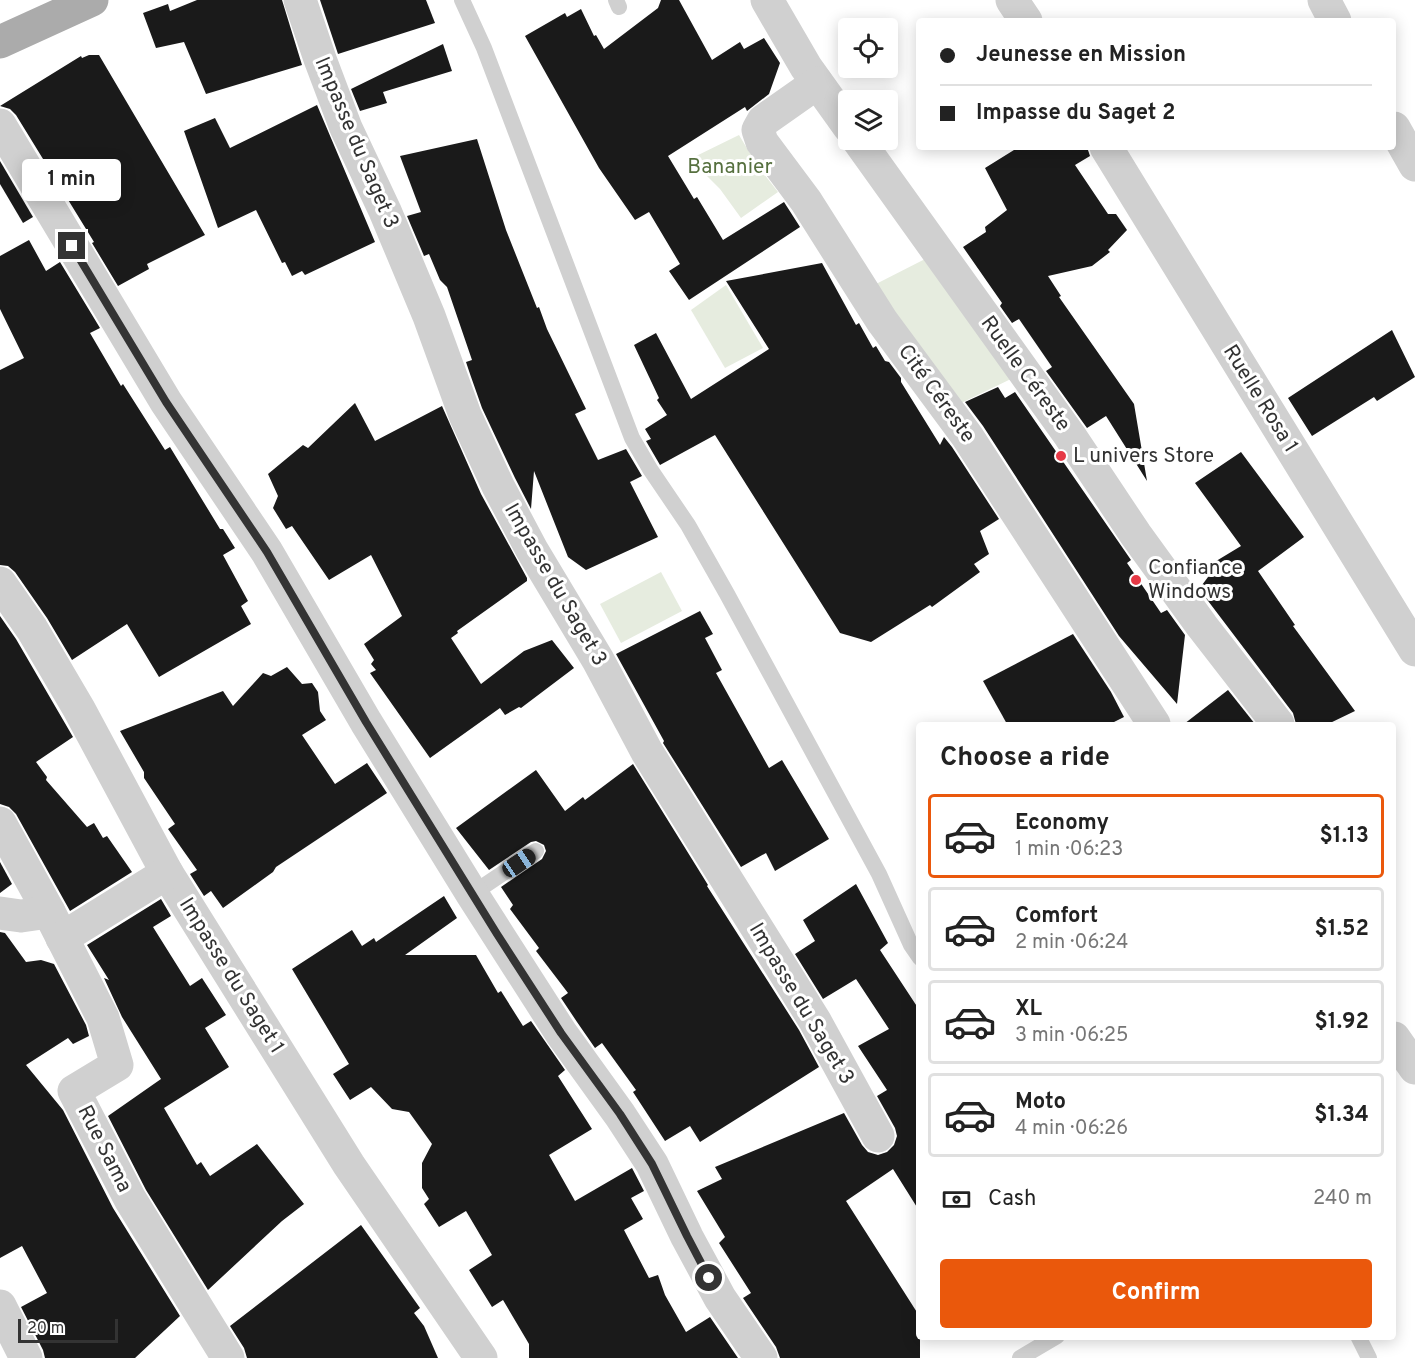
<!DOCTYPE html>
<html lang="en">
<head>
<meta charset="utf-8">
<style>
	:root { --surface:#fff; --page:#f2f2f2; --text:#222; --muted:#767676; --line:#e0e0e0; --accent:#ea580c }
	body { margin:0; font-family:Overpass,sans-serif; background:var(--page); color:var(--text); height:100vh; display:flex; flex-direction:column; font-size:22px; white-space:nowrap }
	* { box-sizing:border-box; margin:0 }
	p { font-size:20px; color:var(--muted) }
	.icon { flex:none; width:33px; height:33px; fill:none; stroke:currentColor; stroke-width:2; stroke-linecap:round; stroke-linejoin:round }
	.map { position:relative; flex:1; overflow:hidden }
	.side { position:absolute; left:916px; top:722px; width:480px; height:618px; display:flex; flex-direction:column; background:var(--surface); border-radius:6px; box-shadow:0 3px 15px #0003 }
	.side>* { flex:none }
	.hud { position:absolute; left:916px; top:18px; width:480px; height:132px; border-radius:6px; box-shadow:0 3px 15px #0003; display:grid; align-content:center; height:132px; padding:0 24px; background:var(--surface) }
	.controls { position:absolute; left:838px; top:18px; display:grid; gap:12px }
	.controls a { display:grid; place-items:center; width:60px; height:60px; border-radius:6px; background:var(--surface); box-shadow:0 3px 15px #0003; font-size:30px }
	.scale { position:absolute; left:18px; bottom:15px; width:100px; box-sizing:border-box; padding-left:6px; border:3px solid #333; border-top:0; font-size:16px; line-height:21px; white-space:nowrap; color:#333; -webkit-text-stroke:4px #fff; paint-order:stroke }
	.end { position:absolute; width:27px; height:27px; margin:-14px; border:8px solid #333; background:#fff; box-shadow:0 0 0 3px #fff }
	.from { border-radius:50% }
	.bubble { position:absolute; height:42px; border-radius:6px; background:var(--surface); box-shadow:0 3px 15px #0003; font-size:20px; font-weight:700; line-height:42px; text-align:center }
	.car { position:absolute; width:18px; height:36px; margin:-18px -9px; border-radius:8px; box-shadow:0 0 4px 2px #0007; background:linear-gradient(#222 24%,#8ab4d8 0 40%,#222 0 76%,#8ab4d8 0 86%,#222 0) }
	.hud b { display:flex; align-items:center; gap:21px; height:57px; font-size:22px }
	.hud b+b { border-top:2px solid var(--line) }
	.hud i { width:15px; height:15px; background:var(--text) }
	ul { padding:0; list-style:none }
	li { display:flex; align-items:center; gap:18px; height:84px; margin:0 12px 9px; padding:0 12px; border:3px solid var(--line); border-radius:6px }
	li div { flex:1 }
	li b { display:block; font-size:22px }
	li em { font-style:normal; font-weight:700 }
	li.on { border-color:var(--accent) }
	li>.icon { width:54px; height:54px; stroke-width:1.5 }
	h2 { padding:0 24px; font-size:27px; line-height:72px }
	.pay { display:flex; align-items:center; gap:15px; height:66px; padding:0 24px; font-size:22px }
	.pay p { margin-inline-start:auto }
	.cta { display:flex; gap:12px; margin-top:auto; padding:12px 24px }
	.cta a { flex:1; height:69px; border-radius:6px; background:var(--accent); color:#fff; font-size:24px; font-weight:700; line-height:69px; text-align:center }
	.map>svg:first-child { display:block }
	.green { fill:#e6ecdf }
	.building { fill:#1a1a1a }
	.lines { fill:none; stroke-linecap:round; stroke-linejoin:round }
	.service { stroke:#d0d0d0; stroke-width:16 }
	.minor { stroke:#d0d0d0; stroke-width:33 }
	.primary { stroke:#ababab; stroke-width:33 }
	.route { stroke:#333; stroke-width:8 }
	.poi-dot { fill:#e63946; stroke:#fff; stroke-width:2 }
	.labels { text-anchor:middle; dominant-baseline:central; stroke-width:6; stroke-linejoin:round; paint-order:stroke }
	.street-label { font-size:21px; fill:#333; stroke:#fff }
	.park-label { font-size:21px; fill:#56703f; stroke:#fff }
	.poi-label { font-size:21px; fill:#333; stroke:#fff; text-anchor:start }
</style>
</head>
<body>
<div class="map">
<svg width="1415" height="1358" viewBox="0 0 1415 1358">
	<rect width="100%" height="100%" fill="#fff"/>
	<!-- green -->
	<g class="green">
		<polygon points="739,135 757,165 778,192 741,218 720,189 690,159"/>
		<polygon points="929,257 1013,378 959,404 874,285"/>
		<polygon points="726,285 763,348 725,368 691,310"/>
		<polygon points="661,572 682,611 621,643 600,604"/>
	</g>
	<!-- building -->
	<g class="building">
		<polygon points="197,0 282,0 302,65 206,94 184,42 156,48 143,13 168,4 170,11"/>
		<polygon points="320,0 426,0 435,23 338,54"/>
		<polygon points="661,0 679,0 712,60 740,42 744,49 764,38 780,63 769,94 747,111 745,107 668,156 694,199 697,197 723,240 784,202 800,227 689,300 669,271 680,264 649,212 635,220 599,168 525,36 565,13 567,17 581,9 594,36 596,35 604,49 658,8"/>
		<polygon points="443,44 452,71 383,92 387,103 360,111 351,89"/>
		<polygon points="89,55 99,55 205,235 147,264 149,269 118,286 92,243 94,242 16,115 10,109 0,106 81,56 82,58"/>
		<polygon points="317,105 375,242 305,275 302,271 292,276 285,262 282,263 256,210 218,228 184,131 215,118 230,148"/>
		<polygon points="477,139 506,230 537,308 539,307 547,329 586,409 575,414 598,460 626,449 642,476 630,482 658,537 586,570 568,557 534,471 531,509 515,478 482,408 470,374 466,362 472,360 447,287 440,280 429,254 424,256 407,216 421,212 400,156"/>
		<polygon points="1019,147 1087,147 1090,156 1075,165 1108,214 1116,214 1127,230 1108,250 1110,252 1092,266 1048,276 1061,296 1059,297 1134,404 1147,481 1106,416 1087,428 1046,371 1052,367 1019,319 1012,323 1000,306 1002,303 963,247 986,232 985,227 1007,210 985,168"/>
		<polygon points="0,161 33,217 23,223 0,184"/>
		<polygon points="29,240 46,271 60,262 100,328 90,333 121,386 123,384 165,450 170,447 220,529 223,529 235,548 223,555 248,601 241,606 251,624 159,677 127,624 72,660 47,618 15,572 8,566 0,565 0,370 24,358 0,309 0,256"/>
		<polygon points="822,263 856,325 859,323 873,348 876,346 885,361 889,362 901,378 901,382 940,445 944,437 952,447 999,519 980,531 989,554 974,564 980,572 932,607 930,605 871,642 840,633 715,435 660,465 646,441 651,439 645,429 667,415 657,400 659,398 634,345 656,333 691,399 769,349 726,281"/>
		<polygon points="1392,330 1415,377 1377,401 1374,397 1312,436 1288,398"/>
		<polygon points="998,387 1005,398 1015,392 1131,560 1127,563 1161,613 1167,610 1185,635 1177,704 1119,636 983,426 965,402"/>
		<polygon points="355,403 375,441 442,406 481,494 527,578 527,581 457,631 458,633 451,638 481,684 524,651 552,640 574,668 521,708 519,707 505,715 500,708 430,758 370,673 376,670 371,664 374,660 364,644 402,616 371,555 329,580 292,526 286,529 273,508 278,496 268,474 303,445 308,448"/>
		<polygon points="1241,452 1304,537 1258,571 1295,625 1293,626 1355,711 1328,724 1296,724 1293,713 1199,589 1208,577 1203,569 1241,546 1195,483"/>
		<polygon points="700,611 713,634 705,638 722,670 716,673 769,768 782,760 829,839 775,871 766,853 741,867 663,743 664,741 616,654"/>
		<polygon points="0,616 16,639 73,737 36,762 47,777 46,780 87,827 94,823 103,838 107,836 132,872 70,911 16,814 9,807 0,804"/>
		<polygon points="1073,634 1111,692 1124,717 1110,724 1007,724 983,681"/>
		<polygon points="287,667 302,684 312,683 318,692 320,711 326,720 302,735 335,784 367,763 387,793 276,867 273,872 223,908 211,891 204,896 190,874 197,870 168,829 175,824 144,778 144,772 120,731 223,691 233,706 263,673 271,676"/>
		<polygon points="1228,690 1255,724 1184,724"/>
		<polygon points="633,764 708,885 707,886 799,1030 819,1067 700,1142 690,1126 665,1141 633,1092 636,1090 602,1043 595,1048 577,1022 561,998 568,993 536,951 539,948 510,909 513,905 501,887 542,859 546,851 544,845 536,841 531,842 489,870 456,828 536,770 565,811 583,797 585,800"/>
		<polygon points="0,862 12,884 0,893"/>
		<polygon points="856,884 888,943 880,950 920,1011 920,1212 893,1169 846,1201 920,1317 920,1358 780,1358 776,1347 743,1298 751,1293 719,1243 725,1237 697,1191 722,1179 715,1167 844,1113 862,1145 868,1152 878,1155 887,1152 894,1145 897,1136 895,1128 877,1096 887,1090 858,1046 889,1029 856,979 823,999 795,954 815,941 803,920"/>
		<polygon points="444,896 457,918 405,955 476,955 498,993 501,991 523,1026 531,1021 565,1070 558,1076 592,1129 549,1155 575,1201 632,1168 644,1191 631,1198 643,1219 624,1230 649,1278 658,1275 665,1295 686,1332 710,1317 738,1358 529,1358 529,1344 503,1300 492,1307 469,1270 492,1255 466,1211 439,1227 424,1204 429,1199 422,1188 422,1163 432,1144 409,1112 392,1109 371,1087 350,1100 333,1074 349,1064 292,969 352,930 362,946 374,938 376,942"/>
		<polygon points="161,899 171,916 153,927 190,986 202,978 226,1015 205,1028 229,1067 164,1108 197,1165 201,1162 210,1176 257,1144 304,1204 282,1221 208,1290 146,1190 108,1116 161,1079 122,1017 104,978 109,980 87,945"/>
		<polygon points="0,932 5,933 26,962 41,960 54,964 86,1025 89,1036 73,1044 68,1038 26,1065 63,1110 113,1208 180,1316 135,1358 45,1358 43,1350 21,1307 47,1293 22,1246 0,1258"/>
		<polygon points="361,1225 420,1308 414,1313 424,1326 438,1358 247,1358 244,1348 230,1326"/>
	</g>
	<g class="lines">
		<!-- service -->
		<g class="service">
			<polyline points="462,0 484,48 632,438 650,469 688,525 727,594 879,874 911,945 920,958"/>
			<polyline points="616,0 619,7"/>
			<polyline points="472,894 536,851"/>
			<polyline points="1358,1336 1369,1358"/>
			<polyline points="1020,1358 1057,1336"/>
		</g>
		<!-- minor -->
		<g class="minor">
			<polyline points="300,0 320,59 346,128 385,211 429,316 465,415 498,486 532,550 598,660 647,752 815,1021 878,1136"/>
			<polyline points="767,0 806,67 849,127"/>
			<polyline points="1012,0 1026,21"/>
			<polyline points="1324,0 1335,21"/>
			<polyline points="817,83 763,121 758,130 762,142 806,201 882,321 967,436 1154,724"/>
			<polyline points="0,125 166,402 267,552 366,722 472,894 561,1033 620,1115 652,1164 687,1237 720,1298 761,1358"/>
			<polyline points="1394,128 1415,165"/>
			<polyline points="858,140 1070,436 1136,535 1202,626 1278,724"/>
			<polyline points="1106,147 1415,650"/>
			<polyline points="0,583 32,629 79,709 167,873 349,1165 481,1358"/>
			<polyline points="0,823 49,912 103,1018 117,1065 74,1091 130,1199 228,1358"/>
			<polyline points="0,913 21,916 49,912"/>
			<polyline points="62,938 167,873"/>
			<polyline points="1394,1038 1415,1068"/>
			<polyline points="0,1306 26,1358"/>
		</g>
		<!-- primary -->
		<polyline class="primary" points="0,42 92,0"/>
	</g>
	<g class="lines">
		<!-- route -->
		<polyline class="route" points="72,246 166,402 267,552 366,722 497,934 561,1033 620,1114 652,1164 687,1236 709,1278"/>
	</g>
	<!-- markers -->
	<g class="poi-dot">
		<circle cx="1061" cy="456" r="6"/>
		<circle cx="1136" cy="580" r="6"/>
	</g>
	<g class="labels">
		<!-- street labels -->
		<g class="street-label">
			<text transform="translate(356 143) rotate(67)">Impasse du Saget 3</text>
			<text transform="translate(1025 374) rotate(54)">Ruelle Céreste</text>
			<text transform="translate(936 394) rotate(54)">Cité Céreste</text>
			<text transform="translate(1260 399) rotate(58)">Ruelle Rosa 1</text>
			<text transform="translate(555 585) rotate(60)">Impasse du Saget 3</text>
			<text transform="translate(231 976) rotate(58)">Impasse du Saget 1</text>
			<text transform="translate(801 1004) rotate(59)">Impasse du Saget 3</text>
			<text transform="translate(104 1149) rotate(63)">Rue Sama</text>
		</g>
		<!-- park labels -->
		<g class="park-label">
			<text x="730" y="167">Bananier</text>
		</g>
		<!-- poi labels -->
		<g class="poi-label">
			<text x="1073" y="456">L univers Store</text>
			<text x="1148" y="568">Confiance<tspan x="1148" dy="24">Windows</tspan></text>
		</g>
	</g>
</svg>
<div class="controls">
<a><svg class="icon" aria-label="locate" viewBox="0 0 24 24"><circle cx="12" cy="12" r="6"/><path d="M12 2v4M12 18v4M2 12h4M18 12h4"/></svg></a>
<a><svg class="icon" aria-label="layers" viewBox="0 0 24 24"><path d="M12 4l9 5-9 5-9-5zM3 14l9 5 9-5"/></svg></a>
</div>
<div class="scale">20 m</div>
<i class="end from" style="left:709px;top:1278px"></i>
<i class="end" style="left:72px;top:246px"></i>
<div class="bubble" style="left:22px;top:159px;width:99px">1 min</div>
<i class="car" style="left:519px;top:863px;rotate:56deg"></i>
<div class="hud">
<b><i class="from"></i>Jeunesse en Mission</b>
<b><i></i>Impasse du Saget 2</b>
</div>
<section class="side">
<h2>Choose a ride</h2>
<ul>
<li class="on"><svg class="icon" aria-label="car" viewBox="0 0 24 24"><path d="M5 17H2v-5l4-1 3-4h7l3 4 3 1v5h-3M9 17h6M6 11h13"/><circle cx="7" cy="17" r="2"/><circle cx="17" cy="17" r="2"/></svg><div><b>Economy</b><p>1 min · 06:23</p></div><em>$1.13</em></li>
<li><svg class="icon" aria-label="car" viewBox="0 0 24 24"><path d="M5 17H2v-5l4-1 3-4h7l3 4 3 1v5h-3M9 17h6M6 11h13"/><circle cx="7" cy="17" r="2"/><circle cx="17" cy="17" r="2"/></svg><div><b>Comfort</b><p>2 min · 06:24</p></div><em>$1.52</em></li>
<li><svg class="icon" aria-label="car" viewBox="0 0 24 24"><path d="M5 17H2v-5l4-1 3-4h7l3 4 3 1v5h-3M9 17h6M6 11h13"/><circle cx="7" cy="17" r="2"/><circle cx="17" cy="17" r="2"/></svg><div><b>XL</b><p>3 min · 06:25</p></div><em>$1.92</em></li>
<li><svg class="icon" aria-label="car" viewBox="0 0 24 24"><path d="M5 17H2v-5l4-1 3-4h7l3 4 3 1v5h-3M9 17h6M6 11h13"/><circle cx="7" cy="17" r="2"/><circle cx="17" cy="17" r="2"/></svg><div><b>Moto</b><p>4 min · 06:26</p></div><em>$1.34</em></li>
</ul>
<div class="pay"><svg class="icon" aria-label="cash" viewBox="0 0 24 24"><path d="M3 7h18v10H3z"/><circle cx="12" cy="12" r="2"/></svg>Cash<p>240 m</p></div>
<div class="cta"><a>Confirm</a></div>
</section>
</div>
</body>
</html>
